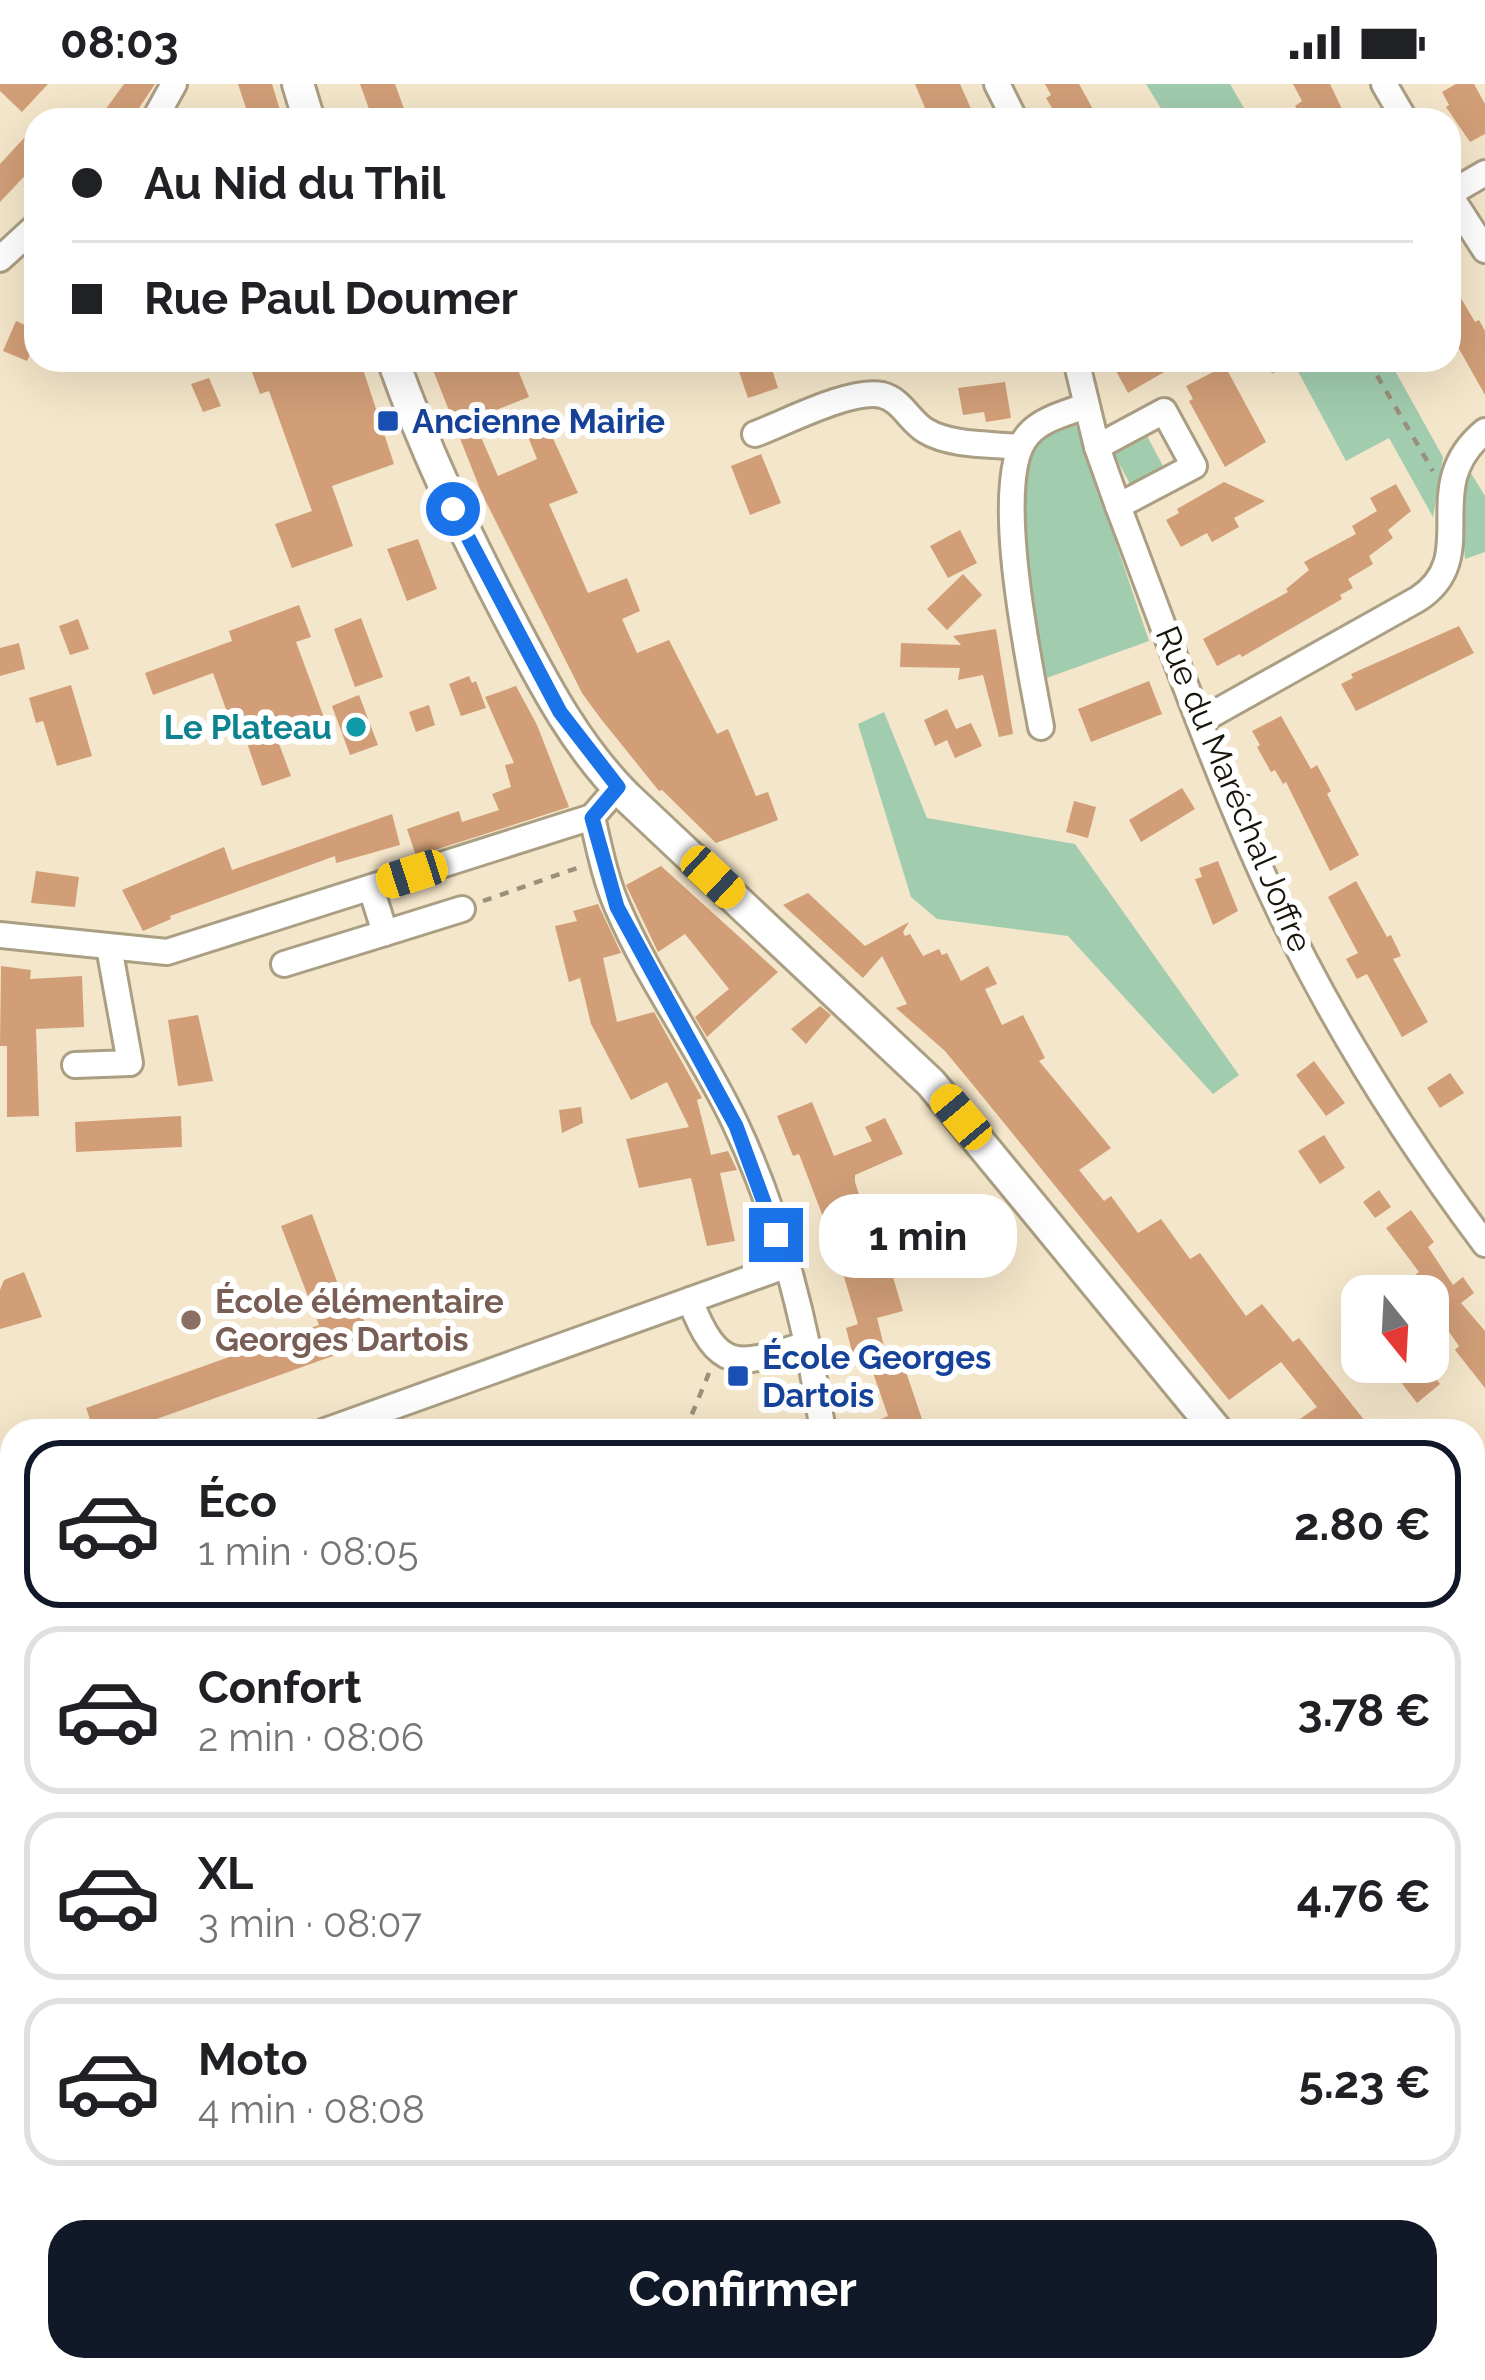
<!DOCTYPE html>
<html lang="fr">
<head>
<meta charset="utf-8">
<style>
	:root { --surface:#fff; --page:#f2f2f2; --text:#202124; --muted:#757577; --line:#e0e0e0; --accent:#111827 }
	body { margin:0; font-family:Raleway,sans-serif; background:var(--page); color:var(--text); height:100vh; display:flex; flex-direction:column; font-size:45px; white-space:nowrap }
	* { box-sizing:border-box; margin:0 }
	p { font-size:39px; color:var(--muted) }
	.icon { flex:none; width:66px; height:66px; fill:none; stroke:currentColor; stroke-width:2; stroke-linecap:round; stroke-linejoin:round }
	.map { position:relative; flex:1; overflow:hidden }
	.panel { position:absolute; left:0px; top:1335px; width:1485px; height:963px; display:flex; flex-direction:column; background:var(--surface); border-radius:36px 36px 0 0; box-shadow:0 12px 48px #0002 }
	.panel>* { flex:none }
	.top-card { position:absolute; left:24px; top:24px; width:1437px; height:264px; border-radius:36px; box-shadow:0 12px 48px #0002; display:grid; align-content:center; height:264px; padding:0 48px; background:var(--surface) }
	.needle { width:78px; rotate:162deg }
	.buttons { position:absolute; left:1341px; top:1191px; display:grid; gap:24px }
	.buttons a { display:grid; place-items:center; width:108px; height:108px; border-radius:24px; background:var(--surface); box-shadow:0 12px 48px #0002; font-size:60px }
	.end { position:absolute; width:54px; height:54px; margin:-27px; border:15px solid #1a73e8; background:#fff; box-shadow:0 0 0 6px #fff }
	.from { border-radius:50% }
	.bubble { position:absolute; height:84px; border-radius:36px; background:var(--surface); box-shadow:0 12px 48px #0002; font-size:39px; font-weight:700; line-height:84px; text-align:center }
	.car { position:absolute; width:36px; height:72px; margin:-36px -18px; border-radius:15px; box-shadow:0 0 9px 3px #0007; background:linear-gradient(#f5c518 24%,#345 0 40%,#f5c518 0 76%,#345 0 86%,#f5c518 0) }
	.top-card b { display:flex; align-items:center; gap:42px; height:114px; font-size:45px }
	.top-card b+b { border-top:3px solid var(--line) }
	.top-card i { width:30px; height:30px; background:var(--text) }
	ul { padding:21px 0 0; list-style:none }
	li { display:flex; align-items:center; gap:36px; height:168px; margin:0 24px 18px; padding:0 24px; border:6px solid var(--line); border-radius:36px }
	li div { flex:1 }
	li b { display:block; font-size:45px }
	li em { font-style:normal; font-weight:700 }
	li.current { border-color:var(--accent) }
	li>.icon { width:108px; height:108px; stroke-width:1.5 }
	.primary-button { display:flex; gap:24px; margin-top:auto; padding:24px 48px }
	.primary-button a { flex:1; height:138px; border-radius:36px; background:var(--accent); color:#fff; font-size:48px; font-weight:700; line-height:138px; text-align:center }
	.status { display:flex; justify-content:space-between; align-items:center; height:84px; padding:0 60px; background:var(--surface); direction:ltr }
	.status svg { height:33px; fill:currentColor }
	.map>svg:first-child { display:block }
	.green { fill:#a2ccae }
	.building { fill:#d19e77 }
	.lines { fill:none; stroke-linecap:round; stroke-linejoin:round }
	.minor-casing { stroke:#aa9e83; stroke-width:30 }
	.major-casing { stroke:#aa9e83; stroke-width:36 }
	.path { stroke:#9a907b; stroke-width:4.5; stroke-dasharray:9 9; stroke-linecap:butt }
	.minor { stroke:#fff; stroke-width:24 }
	.major { stroke:#fff; stroke-width:30 }
	.route { stroke:#1a73e8; stroke-width:15 }
	.transit-dot { fill:#1a4fb4; stroke:#fff; stroke-width:4.5 }
	.culture-dot { fill:#0f9aa8; stroke:#fff; stroke-width:4.5 }
	.education-dot { fill:#8d6e63; stroke:#fff; stroke-width:4.5 }
	.labels { text-anchor:middle; dominant-baseline:central; stroke-width:12; stroke-linejoin:round; paint-order:stroke }
	.transit-label { font-size:33px; font-weight:bold; fill:#164399; stroke:#fff; text-anchor:start }
	.culture-label { font-size:33px; font-weight:bold; fill:#0d838f; stroke:#fff; text-anchor:end }
	.street-label { font-size:33px; fill:#19140a; stroke:#fff }
	.education-label { font-size:33px; font-weight:bold; fill:#785e54; stroke:#fff; text-anchor:start }
</style>
</head>
<body>
<div class="status"><b>08:03</b><svg viewBox="0 0 49 12"><path d="M0 12V9h3v3zM5 12V6h3v6zM10 12V3h3v9zM15 12V0h3v12zM26 1h20v11H26zM47 4h2v5h-2z"/></svg></div>
<div class="map">
<svg width="1485" height="2296" viewBox="0 0 1485 2296">
	<rect width="100%" height="100%" fill="#f4e6ca"/>
	<!-- green -->
	<g class="green">
		<polygon points="1146,0 1230,0 1251,36 1168,36"/>
		<polygon points="1265,276 1389,276 1443,373 1433,433 1389,354 1346,377 1293,278 1272,290"/>
		<polygon points="1075,338 1149,557 1044,595 1022,501 1025,385 1036,355"/>
		<polygon points="1147,352 1163,382 1130,400 1114,370"/>
		<polygon points="1469,386 1485,412 1485,468 1465,475 1460,414"/>
		<polygon points="884,628 927,734 1075,760 1239,991 1213,1010 1068,852 937,835 911,813 858,640"/>
		<polygon points="1473,1700 1485,1714 1485,2296 928,2296 927,2286 1473,2286"/>
	</g>
	<!-- building -->
	<g class="building">
		<polygon points="0,0 48,0 22,28 0,7"/>
		<polygon points="124,0 155,0 131,36 116,36 105,26"/>
		<polygon points="238,0 272,0 283,36 250,36"/>
		<polygon points="360,0 395,0 408,36 373,36"/>
		<polygon points="915,0 960,0 976,36 930,36"/>
		<polygon points="1045,0 1079,0 1099,36 1059,36 1046,14 1051,11"/>
		<polygon points="1293,0 1330,0 1342,25 1322,36 1303,36 1295,22 1302,17"/>
		<polygon points="1456,0 1474,0 1485,20 1485,50 1470,58 1446,23 1449,21 1442,8"/>
		<polygon points="36,41 36,80 0,118 0,80"/>
		<polygon points="1449,194 1475,238 1479,236 1485,247 1485,311 1449,247"/>
		<polygon points="16,237 36,246 36,257 27,277 3,267"/>
		<polygon points="260,276 360,276 394,380 332,402 353,462 292,484 275,440 312,427 269,307 260,310 249,280"/>
		<polygon points="429,276 514,276 529,313 473,335 498,392 537,375 526,348 546,339 578,409 549,420 588,509 627,494 640,527 622,535 637,569 669,556 717,650 728,645 756,712 768,708 778,736 716,759 662,706 659,707 601,635 582,609 482,410"/>
		<polygon points="735,276 769,276 778,304 748,314"/>
		<polygon points="1110,276 1185,276 1128,309"/>
		<polygon points="1225,282 1266,358 1225,383 1189,317 1193,315 1186,302"/>
		<polygon points="209,294 221,322 203,328 191,300"/>
		<polygon points="1005,298 1011,334 986,338 984,328 963,331 958,304"/>
		<polygon points="761,370 781,419 750,431 731,382"/>
		<polygon points="1224,398 1265,417 1234,434 1239,443 1212,458 1207,449 1181,463 1166,436 1179,429 1177,425"/>
		<polygon points="1396,400 1411,427 1388,446 1393,454 1369,472 1373,480 1348,495 1353,504 1340,511 1342,515 1242,573 1240,570 1217,582 1203,555 1288,508 1286,505 1309,486 1304,478 1356,450 1352,442 1377,427 1370,414"/>
		<polygon points="960,446 977,479 948,494 930,462"/>
		<polygon points="418,455 437,505 407,517 387,465"/>
		<polygon points="963,490 982,511 947,546 927,525"/>
		<polygon points="299,521 311,553 296,558 326,639 278,657 291,692 262,702 240,639 232,642 213,589 153,611 145,589 232,557 229,547"/>
		<polygon points="361,534 383,593 355,603 334,545"/>
		<polygon points="78,535 89,565 70,571 59,542"/>
		<polygon points="1459,542 1474,569 1356,627 1341,600 1353,594 1351,590"/>
		<polygon points="996,545 1013,650 999,653 983,591 958,596 960,584 900,583 901,559 961,561 953,552"/>
		<polygon points="19,559 25,585 0,592 0,564"/>
		<polygon points="469,592 472,599 476,597 486,624 461,632 449,600"/>
		<polygon points="1149,597 1162,630 1091,658 1078,625"/>
		<polygon points="71,601 92,672 57,682 43,637 36,639 29,614"/>
		<polygon points="516,602 537,641 569,723 416,772 407,745 459,727 462,738 499,726 492,710 511,703 505,681 514,679 485,613"/>
		<polygon points="359,611 378,661 350,671 332,622"/>
		<polygon points="429,621 435,641 416,648 409,628"/>
		<polygon points="947,625 956,645 971,639 982,662 955,674 947,656 935,662 924,636"/>
		<polygon points="1281,632 1311,685 1317,681 1331,707 1327,710 1359,771 1330,787 1286,698 1283,700 1275,686 1271,688 1257,663 1260,661 1252,647"/>
		<polygon points="1182,704 1195,725 1141,758 1129,736"/>
		<polygon points="1074,717 1096,723 1088,754 1066,748"/>
		<polygon points="392,730 400,761 336,779 335,772 170,832 171,835 143,847 122,806 224,763 232,786"/>
		<polygon points="1218,777 1238,827 1213,841 1195,795 1202,793 1199,784"/>
		<polygon points="661,782 778,888 707,953 695,933 729,905 685,850 658,868 626,801"/>
		<polygon points="36,787 79,793 75,823 31,819"/>
		<polygon points="1356,797 1387,853 1391,851 1401,872 1393,875 1428,938 1402,953 1367,890 1357,895 1346,875 1358,869 1328,813"/>
		<polygon points="808,809 865,862 909,838 903,848 905,852 910,850 923,872 939,865 942,871 947,869 961,897 988,882 997,900 985,905 1002,941 1023,931 1045,974 1039,977 1111,1064 1079,1086 1104,1117 1111,1112 1138,1149 1161,1135 1190,1175 1200,1169 1246,1232 1262,1220 1293,1258 1299,1254 1373,1347 1283,1347 1317,1323 1281,1278 1229,1316 978,1007 945,967 896,924 907,920 882,872 863,894 783,821"/>
		<polygon points="598,820 621,869 603,874 617,938 654,928 702,1014 697,1016 711,1071 728,1067 737,1086 720,1089 735,1157 707,1162 691,1094 639,1104 626,1055 689,1043 667,998 631,1016 591,940 580,894 569,898 555,842 577,837 573,827"/>
		<polygon points="1,882 31,886 30,895 82,892 84,943 36,945 39,1032 7,1033 7,962 0,962"/>
		<polygon points="820,922 831,931 806,960 791,945"/>
		<polygon points="198,931 213,997 178,1002 168,936"/>
		<polygon points="1314,977 1345,1019 1326,1032 1296,991"/>
		<polygon points="1450,989 1464,1009 1440,1024 1427,1004"/>
		<polygon points="812,1018 834,1072 872,1057 865,1043 885,1034 903,1070 855,1091 855,1098 873,1155 922,1139 930,1162 888,1176 903,1227 877,1234 891,1290 905,1285 926,1347 853,1347 888,1332 870,1280 856,1284 846,1244 858,1240 839,1176 835,1177 822,1139 825,1138 799,1070 793,1072 777,1032"/>
		<polygon points="581,1023 583,1039 562,1049 559,1026"/>
		<polygon points="181,1032 182,1063 76,1068 75,1038"/>
		<polygon points="1324,1051 1345,1084 1320,1100 1298,1067"/>
		<polygon points="1379,1106 1391,1123 1375,1134 1363,1118"/>
		<polygon points="1411,1126 1434,1158 1428,1163 1453,1201 1463,1193 1474,1209 1461,1219 1485,1247 1485,1304 1455,1266 1459,1262 1428,1218 1428,1212 1411,1194 1419,1188 1386,1144"/>
		<polygon points="312,1130 349,1230 360,1226 372,1258 123,1347 94,1347 86,1324 319,1241 281,1142"/>
		<polygon points="24,1188 42,1233 0,1245 0,1206 4,1196"/>
		<polygon points="1408,1278 1423,1278 1440,1300 1417,1319 1394,1289"/>
	</g>
	<g class="lines">
		<!-- minor casing -->
		<g class="minor-casing">
			<g id="minor">
				<polyline points="997,0 1015,36"/>
				<polyline points="1384,0 1405,36"/>
				<polyline points="154,36 174,0"/>
				<polyline points="1449,110 1485,166"/>
				<polyline points="1449,110 1485,89"/>
				<polyline points="0,175 36,142"/>
				<path d="M1076 276 1097 363 1118 422C1167 551 1216 691 1274 815 1332 938 1404 1052 1485 1160"/>
				<path d="M755 350C785 339 851 304 882 311 902 316 909 337 926 347 951 362 991 360 1019 363"/>
				<polyline points="1097,363 1164,327 1194,382 1118,422"/>
				<path d="M1202 636 1418 515C1484 472 1416 403 1485 347"/>
				<path d="M1041 643C1031 587 989 394 1028 351 1041 335 1067 329 1085 322"/>
				<path d="M618 703 592 733C599 763 605 794 617 822 649 897 700 965 735 1039 780 1134 807 1244 823 1347"/>
				<polyline points="385,849 462,825"/>
				<polyline points="0,851 167,868 592,733"/>
				<polyline points="284,880 385,849 371,804"/>
				<polyline points="75,981 130,979 109,863"/>
				<path d="M690 1216C719 1292 740 1281 807 1260"/>
				<polyline points="325,1347 785,1182"/>
				<polyline points="0,1464 12,1460"/>
				<polyline points="0,1568 12,1563"/>
				<polyline points="0,1756 0,1768"/>
				<polyline points="0,2135 12,2130"/>
				<polyline points="195,2286 204,2286"/>
				<polyline points="771,2296 772,2286"/>
			</g>
		</g>
		<!-- major casing -->
		<g class="major-casing">
			<g id="major">
				<polyline points="298,0 309,36"/>
				<path d="M393 276C424 364 463 445 506 528 541 594 573 659 626 712L931 999 1217 1347"/>
				<polyline points="1473,1659 1485,1674"/>
			</g>
		</g>
		<!-- path -->
		<g class="path">
			<polyline points="1368,276 1433,387"/>
			<polyline points="483,817 580,783"/>
			<polyline points="685,1347 709,1289"/>
			<polyline points="1473,2072 1485,2065"/>
			<polyline points="910,2286 911,2296"/>
			<polyline points="1232,2296 1238,2286"/>
		</g>
		<!-- minor -->
		<use href="#minor" class="minor"/>
		<!-- major -->
		<use href="#major" class="major"/>
	</g>
	<g class="lines">
		<!-- route -->
		<polyline class="route" points="453,425 560,628 618,703 592,734 617,823 736,1042 776,1151"/>
	</g>
	<!-- markers -->
	<g class="transit-dot">
		<rect x="376" y="325" width="24" height="24" rx="6"/>
		<rect x="726" y="1280" width="24" height="24" rx="6"/>
	</g>
	<circle class="culture-dot" cx="356" cy="643" r="12"/>
	<circle class="education-dot" cx="191" cy="1236" r="12"/>
	<g class="labels">
		<!-- transit labels -->
		<g class="transit-label">
			<text x="412" y="337">Ancienne Mairie</text>
			<text x="762" y="1273">École Georges<tspan x="762" dy="38">Dartois</tspan></text>
		</g>
		<!-- culture labels -->
		<g class="culture-label">
			<text x="332" y="643">Le Plateau</text>
		</g>
		<!-- street labels -->
		<g class="street-label">
			<text transform="translate(1234 705) rotate(67)">Rue du Maréchal Joffre</text>
		</g>
		<!-- education labels -->
		<g class="education-label">
			<text x="215" y="1217">École élémentaire<tspan x="215" dy="38">Georges Dartois</tspan></text>
		</g>
	</g>
</svg>
<div class="buttons">
<a><svg class="needle" viewBox="-14 -14 28 28"><path d="M0-13l5 13h-10z" fill="#e53935"/><path d="M0 13l5-13h-10z" fill="#757577"/></svg></a>
</div>
<i class="end from" style="left:453px;top:425px"></i>
<i class="end" style="left:776px;top:1151px"></i>
<div class="bubble" style="left:819px;top:1110px;width:198px">1 min</div>
<i class="car" style="left:412px;top:790px;rotate:252deg"></i>
<i class="car" style="left:713px;top:793px;rotate:133deg"></i>
<i class="car" style="left:961px;top:1033px;rotate:320deg"></i>
<div class="top-card">
<b><i class="from"></i>Au Nid du Thil</b>
<b><i></i>Rue Paul Doumer</b>
</div>
<section class="panel">
<ul>
<li class="current"><svg class="icon" aria-label="car" viewBox="0 0 24 24"><path d="M5 17H2v-5l4-1 3-4h7l3 4 3 1v5h-3M9 17h6M6 11h13"/><circle cx="7" cy="17" r="2"/><circle cx="17" cy="17" r="2"/></svg><div><b>Éco</b><p>1 min · 08:05</p></div><em>2.80 €</em></li>
<li><svg class="icon" aria-label="car" viewBox="0 0 24 24"><path d="M5 17H2v-5l4-1 3-4h7l3 4 3 1v5h-3M9 17h6M6 11h13"/><circle cx="7" cy="17" r="2"/><circle cx="17" cy="17" r="2"/></svg><div><b>Confort</b><p>2 min · 08:06</p></div><em>3.78 €</em></li>
<li><svg class="icon" aria-label="car" viewBox="0 0 24 24"><path d="M5 17H2v-5l4-1 3-4h7l3 4 3 1v5h-3M9 17h6M6 11h13"/><circle cx="7" cy="17" r="2"/><circle cx="17" cy="17" r="2"/></svg><div><b>XL</b><p>3 min · 08:07</p></div><em>4.76 €</em></li>
<li><svg class="icon" aria-label="car" viewBox="0 0 24 24"><path d="M5 17H2v-5l4-1 3-4h7l3 4 3 1v5h-3M9 17h6M6 11h13"/><circle cx="7" cy="17" r="2"/><circle cx="17" cy="17" r="2"/></svg><div><b>Moto</b><p>4 min · 08:08</p></div><em>5.23 €</em></li>
</ul>
<div class="primary-button"><a>Confirmer</a></div>
</section>
</div>
</body>
</html>
